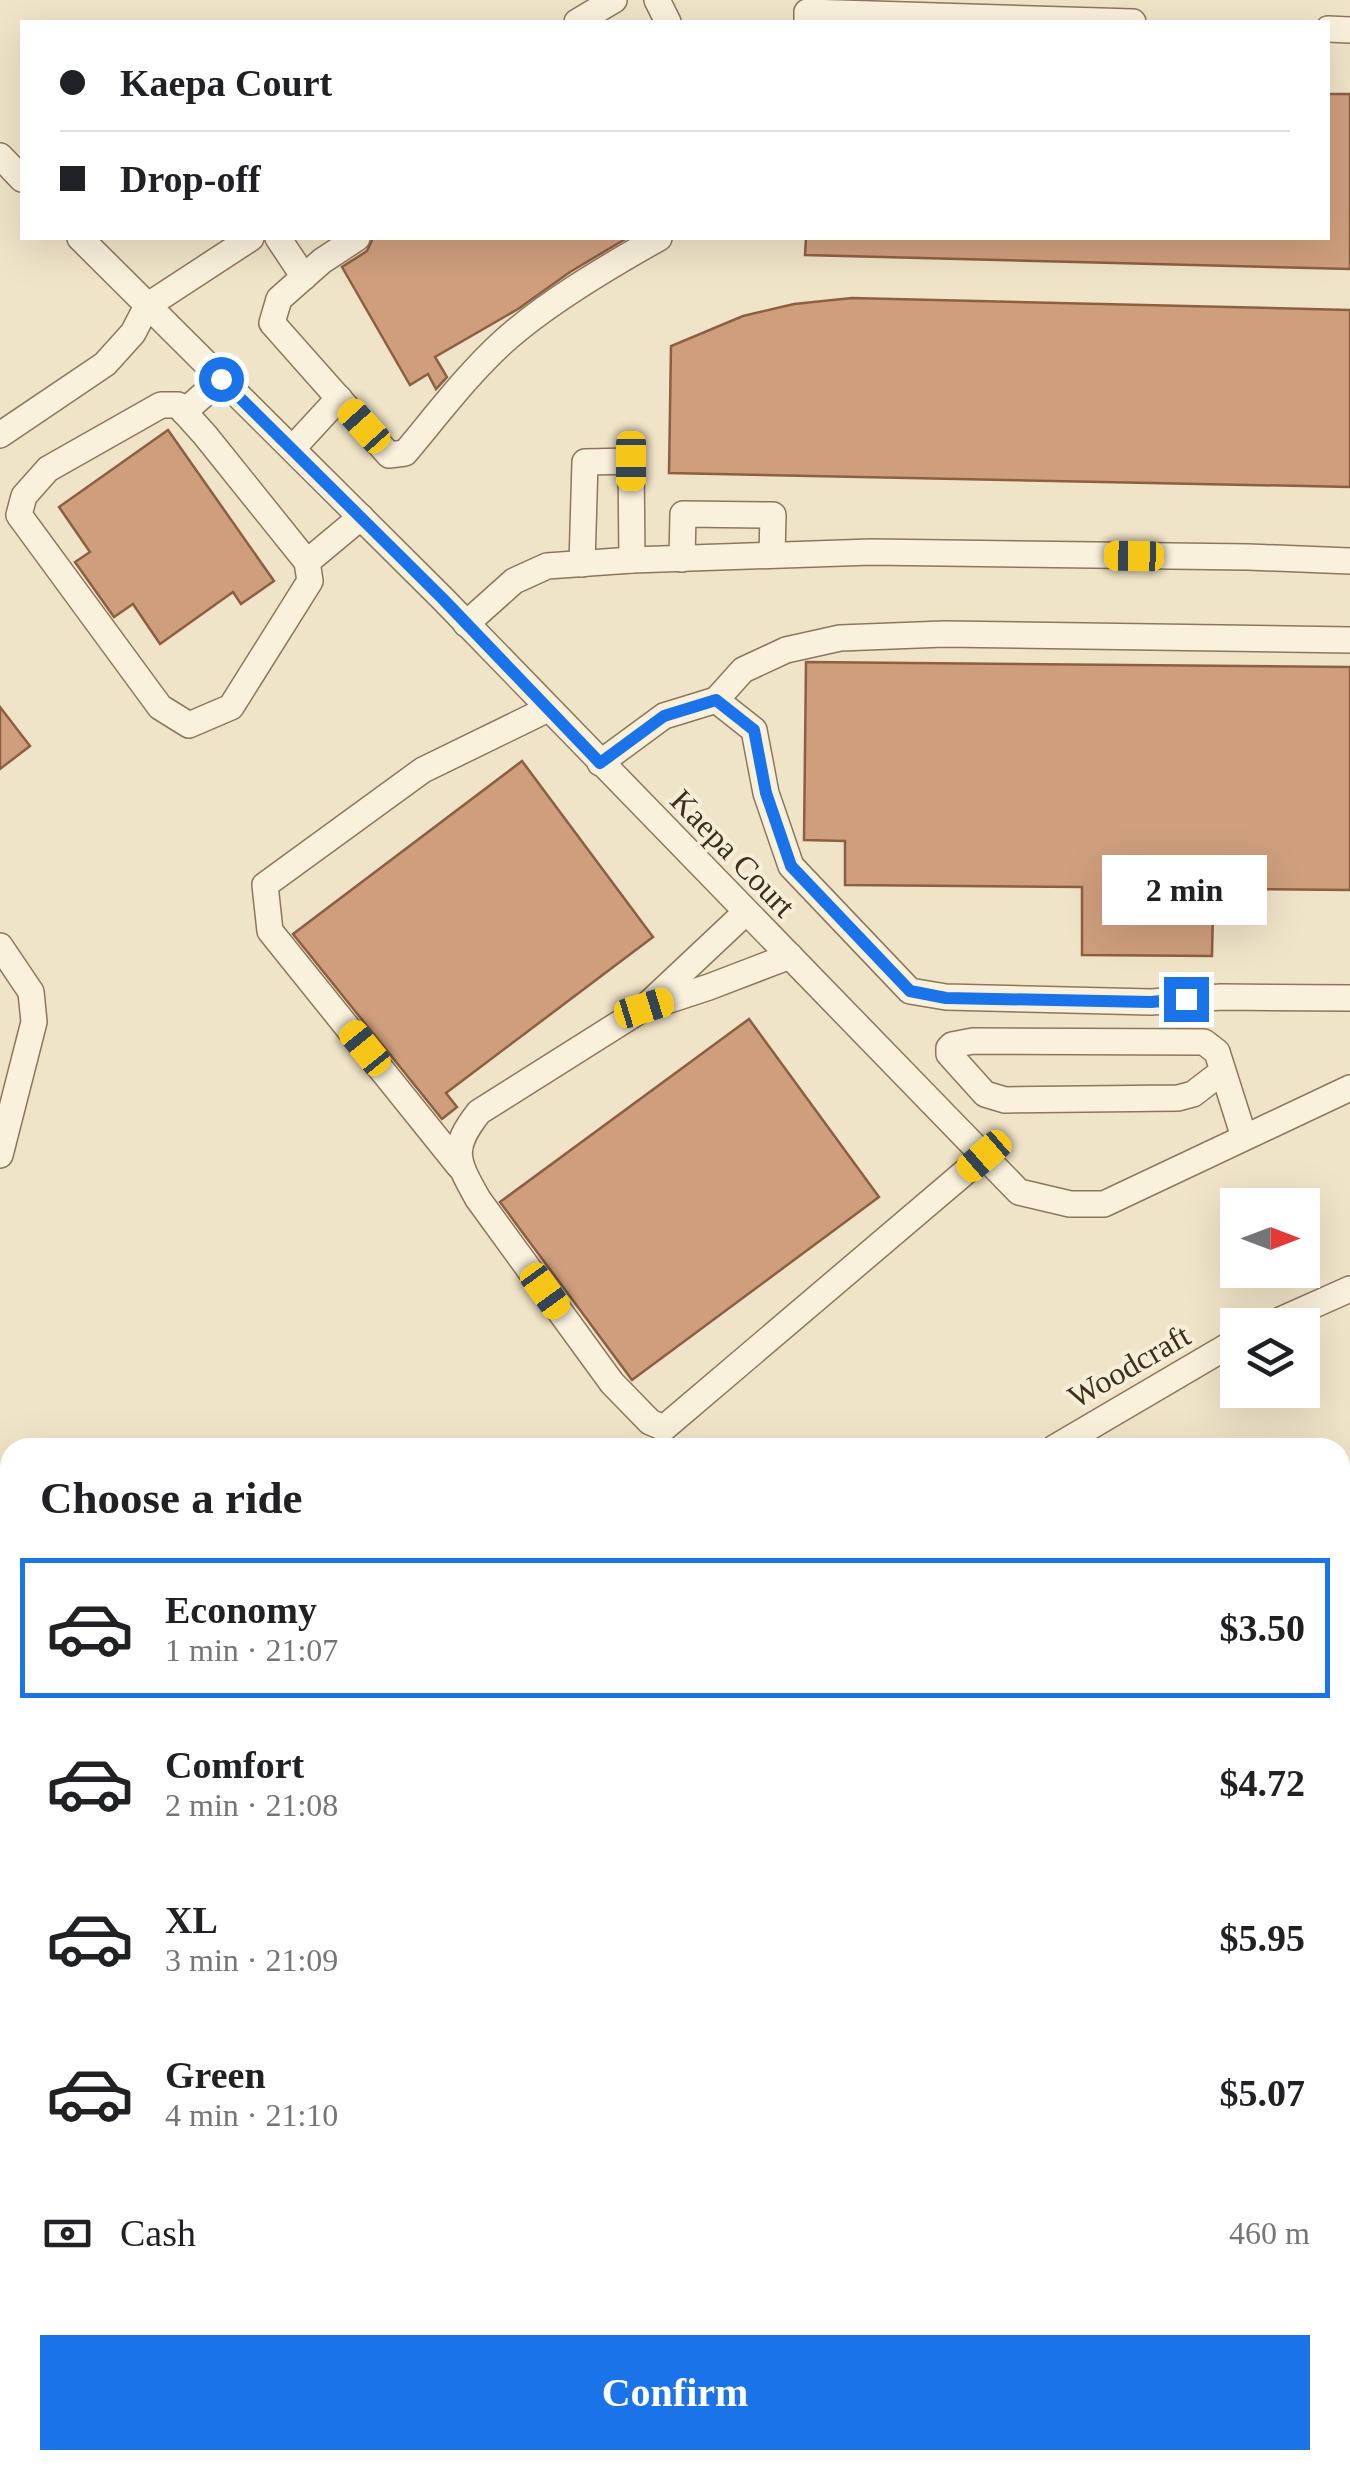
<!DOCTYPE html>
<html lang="en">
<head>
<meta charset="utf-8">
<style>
	:root { --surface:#fff; --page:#f2f2f2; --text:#202124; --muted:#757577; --line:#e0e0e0; --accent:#1a73e8 }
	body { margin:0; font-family:"Times New Roman",serif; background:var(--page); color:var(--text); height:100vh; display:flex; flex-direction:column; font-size:38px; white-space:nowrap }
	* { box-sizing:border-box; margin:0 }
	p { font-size:32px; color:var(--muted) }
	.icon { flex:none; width:55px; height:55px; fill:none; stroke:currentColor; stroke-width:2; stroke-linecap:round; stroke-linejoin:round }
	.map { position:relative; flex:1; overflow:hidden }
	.side { position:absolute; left:0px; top:1438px; width:1350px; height:1032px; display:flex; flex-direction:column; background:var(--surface); border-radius:30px 30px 0 0; box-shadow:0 10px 40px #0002 }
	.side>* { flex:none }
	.hud { position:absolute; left:20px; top:20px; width:1310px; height:220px; border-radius:0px; box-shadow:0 10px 40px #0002; display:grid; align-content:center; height:220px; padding:0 40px; background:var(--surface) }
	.needle { width:65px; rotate:90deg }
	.buttons { position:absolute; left:1220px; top:1188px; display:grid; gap:20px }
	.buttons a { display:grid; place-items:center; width:100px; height:100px; border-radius:0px; background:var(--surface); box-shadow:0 10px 40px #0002; font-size:50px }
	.end { position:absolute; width:45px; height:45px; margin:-22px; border:12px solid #1a73e8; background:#fff; box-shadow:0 0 0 5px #fff }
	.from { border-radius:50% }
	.bubble { position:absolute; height:70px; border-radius:0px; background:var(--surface); box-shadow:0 10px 40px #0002; font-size:32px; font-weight:700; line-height:70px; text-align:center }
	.car { position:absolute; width:30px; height:60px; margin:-30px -15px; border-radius:12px; box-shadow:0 0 8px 2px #0007; background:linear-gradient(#f5c518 24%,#345 0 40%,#f5c518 0 76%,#345 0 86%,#f5c518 0) }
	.hud b { display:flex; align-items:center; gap:35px; height:95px; font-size:38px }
	.hud b+b { border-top:2px solid var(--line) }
	.hud i { width:25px; height:25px; background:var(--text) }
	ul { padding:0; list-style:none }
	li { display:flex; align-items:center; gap:30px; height:140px; margin:0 20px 15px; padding:0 20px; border:5px solid transparent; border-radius:0px }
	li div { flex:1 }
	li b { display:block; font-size:38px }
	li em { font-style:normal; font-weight:700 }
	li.active { border-color:var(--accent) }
	li>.icon { width:90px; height:90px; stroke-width:1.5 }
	h2 { padding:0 40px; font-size:45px; line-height:120px }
	.pay { display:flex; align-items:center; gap:25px; height:110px; padding:0 40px; font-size:38px }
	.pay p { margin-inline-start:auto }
	.action { display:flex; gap:20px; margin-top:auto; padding:20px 40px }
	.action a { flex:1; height:115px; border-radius:0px; background:var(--accent); color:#fff; font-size:40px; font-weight:700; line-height:115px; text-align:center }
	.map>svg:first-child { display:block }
	.building { fill:#cf9f7d; stroke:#8d5f41; stroke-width:2.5 }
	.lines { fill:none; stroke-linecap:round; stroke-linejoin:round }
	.minor-casing { stroke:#8d765c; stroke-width:28 }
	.path { stroke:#8d765c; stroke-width:4; stroke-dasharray:8 5; stroke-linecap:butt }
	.minor { stroke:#faf1dc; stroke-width:25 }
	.route { stroke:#1a73e8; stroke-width:12 }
	.labels { text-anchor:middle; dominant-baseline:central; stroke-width:8; stroke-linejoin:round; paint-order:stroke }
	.street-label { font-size:32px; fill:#3d2e20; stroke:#f7eed8 }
</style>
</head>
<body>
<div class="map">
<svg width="1350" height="2469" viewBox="0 0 1350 2469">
	<rect width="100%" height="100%" fill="#f0e4c8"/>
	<!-- building -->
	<g class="building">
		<polygon points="1328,94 1350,94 1350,269 805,255 806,238 1328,238"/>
		<polygon points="373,238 627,238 570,272 518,309 435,357 447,377 436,389 428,374 410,385 342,267 367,251"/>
		<polygon points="852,298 1350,310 1350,487 669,473 671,346 743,316 794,304"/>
		<polygon points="168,430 274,581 241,604 233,592 160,644 133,604 114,617 75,562 90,552 59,507"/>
		<polygon points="806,662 1350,667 1350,890 1248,889 1248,907 1213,907 1212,956 1082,955 1082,887 845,885 845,841 804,840"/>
		<polygon points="0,707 30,746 0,769"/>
		<polygon points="522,761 653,937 446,1093 457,1107 442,1119 293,934"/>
		<polygon points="749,1019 879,1197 632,1380 500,1202"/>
	</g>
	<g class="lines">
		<!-- minor casing -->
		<g class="minor-casing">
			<g id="minor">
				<polyline points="657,0 668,22"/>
				<polyline points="577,22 614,0"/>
				<polyline points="807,22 807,12 1133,22"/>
				<polyline points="1328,29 1350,30"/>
				<polyline points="0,156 22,179"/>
				<polyline points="80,238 442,598 1019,1192 1070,1204 1104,1204 1350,1088"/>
				<polyline points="278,238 304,277"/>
				<path d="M357 238 322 261 279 299 272 323 389 455 405 453C437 415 467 375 503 342 546 303 609 266 659 238"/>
				<polygon points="161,405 178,405 205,435 307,562 310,581 231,707 189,725 160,707 19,515 24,496 48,469"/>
				<polyline points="184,412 221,379"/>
				<polyline points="0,435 105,364 133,333 147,306 251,238"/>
				<polyline points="293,448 339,398"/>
				<polyline points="682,559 683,514 773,515 772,555"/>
				<polyline points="307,562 361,517"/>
				<polyline points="582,564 585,462 631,461 632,560"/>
				<polyline points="466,624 514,581 547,566 632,560 871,552 1248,557 1350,561"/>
				<polyline points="716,700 743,670 786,650 840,638 944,634 1350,640"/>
				<polyline points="600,763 664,716 716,700 754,730 766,793 791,866 910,991 946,997 1151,1002 1221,997 1350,998"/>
				<path d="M746 912 644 1008 479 1112C450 1149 456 1160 478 1199L612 1383 650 1422 664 1428 984 1156"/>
				<polyline points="0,946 31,992 34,1022 0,1155"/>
				<polyline points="654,1005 709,987 790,956"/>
				<polyline points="1223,1071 1193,1094 1178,1098 1005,1100 985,1094 949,1054 949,1048 952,1045 973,1041 1204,1042 1217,1052 1244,1137"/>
				<polyline points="459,1166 270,931 265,885 423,770 548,709"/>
				<polyline points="1269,1325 1350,1289"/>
				<polyline points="1054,1448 1238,1340"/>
				<polyline points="1340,1545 1350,1539"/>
				<polyline points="1340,1811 1350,1805"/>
				<polyline points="1340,2093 1350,2086"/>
				<polyline points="1340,2184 1350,2197"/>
			</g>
		</g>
		<!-- path -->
		<g class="path">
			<polyline points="0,1897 10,1899"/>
			<polyline points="22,2460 24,2469"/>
		</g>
		<!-- minor -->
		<use href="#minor" class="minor"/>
	</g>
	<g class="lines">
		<!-- route -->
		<polyline class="route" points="221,379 442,598 600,763 664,716 716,700 754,730 766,793 791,866 910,991 946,998 1151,1002 1186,999"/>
	</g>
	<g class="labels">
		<!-- street labels -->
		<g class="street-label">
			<text transform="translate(733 853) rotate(46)">Kaepa Court</text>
			<text transform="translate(1129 1366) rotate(-30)">Woodcraft</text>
		</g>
	</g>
</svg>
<div class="buttons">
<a><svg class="needle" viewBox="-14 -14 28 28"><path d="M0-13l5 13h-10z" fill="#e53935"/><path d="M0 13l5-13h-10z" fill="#757577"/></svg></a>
<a><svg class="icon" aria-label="layers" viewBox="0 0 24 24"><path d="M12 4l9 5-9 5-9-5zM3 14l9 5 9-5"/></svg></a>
</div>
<i class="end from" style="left:221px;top:379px"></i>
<i class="end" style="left:1186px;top:999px"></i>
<div class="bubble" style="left:1102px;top:855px;width:165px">2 min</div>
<i class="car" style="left:364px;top:426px;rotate:318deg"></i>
<i class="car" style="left:631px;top:461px;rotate:180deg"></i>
<i class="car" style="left:1134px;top:556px;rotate:271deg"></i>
<i class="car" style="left:644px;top:1008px;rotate:73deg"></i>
<i class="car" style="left:365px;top:1048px;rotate:321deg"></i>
<i class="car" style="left:984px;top:1156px;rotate:229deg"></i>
<i class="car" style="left:545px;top:1291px;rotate:144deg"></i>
<div class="hud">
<b><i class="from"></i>Kaepa Court</b>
<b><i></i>Drop-off</b>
</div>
<section class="side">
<h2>Choose a ride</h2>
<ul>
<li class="active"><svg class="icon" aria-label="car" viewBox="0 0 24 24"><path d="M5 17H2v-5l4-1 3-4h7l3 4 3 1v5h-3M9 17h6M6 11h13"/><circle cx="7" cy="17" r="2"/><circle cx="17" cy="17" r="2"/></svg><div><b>Economy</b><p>1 min · 21:07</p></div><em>$3.50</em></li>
<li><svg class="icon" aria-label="car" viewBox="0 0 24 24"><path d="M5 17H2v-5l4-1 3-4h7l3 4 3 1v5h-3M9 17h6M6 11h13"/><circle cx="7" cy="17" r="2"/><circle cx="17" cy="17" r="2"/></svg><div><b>Comfort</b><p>2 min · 21:08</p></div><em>$4.72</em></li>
<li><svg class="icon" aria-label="car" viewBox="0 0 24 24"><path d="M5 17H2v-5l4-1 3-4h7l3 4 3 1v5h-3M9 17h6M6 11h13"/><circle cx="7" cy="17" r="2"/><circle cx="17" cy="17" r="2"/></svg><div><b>XL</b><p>3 min · 21:09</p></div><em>$5.95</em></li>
<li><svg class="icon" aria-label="car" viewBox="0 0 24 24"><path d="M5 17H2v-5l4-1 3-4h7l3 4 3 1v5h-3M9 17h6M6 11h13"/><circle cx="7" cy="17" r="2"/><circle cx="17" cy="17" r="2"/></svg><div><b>Green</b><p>4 min · 21:10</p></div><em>$5.07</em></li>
</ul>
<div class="pay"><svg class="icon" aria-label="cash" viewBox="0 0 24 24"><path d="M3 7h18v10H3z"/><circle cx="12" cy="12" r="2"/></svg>Cash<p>460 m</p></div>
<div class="action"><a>Confirm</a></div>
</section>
</div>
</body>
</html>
